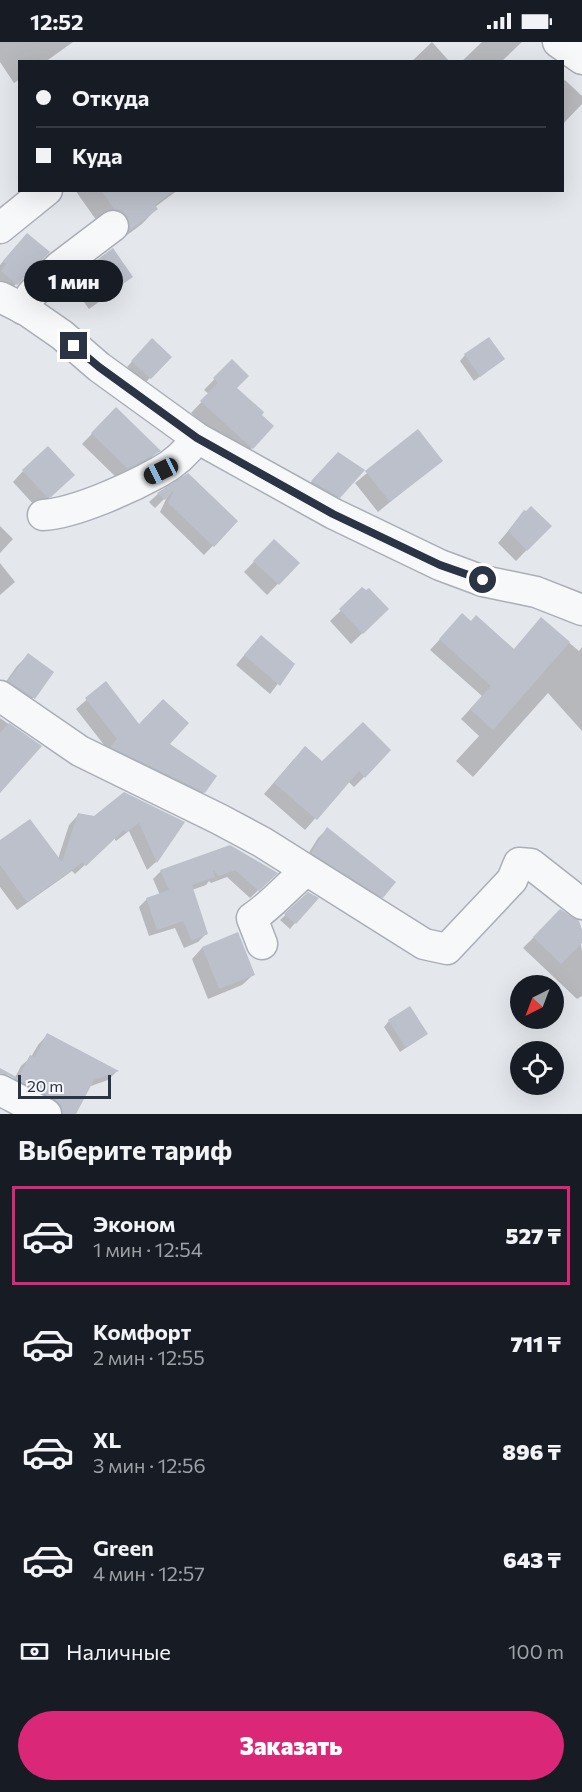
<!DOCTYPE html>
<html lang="ru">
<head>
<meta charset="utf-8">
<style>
	:root { --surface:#171b24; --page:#20242c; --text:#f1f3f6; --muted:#9ea1a6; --line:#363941; --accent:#db2777 }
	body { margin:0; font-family:Commissioner,sans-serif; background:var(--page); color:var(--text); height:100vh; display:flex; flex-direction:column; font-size:22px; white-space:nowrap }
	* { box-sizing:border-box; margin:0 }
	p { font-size:20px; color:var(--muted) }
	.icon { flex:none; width:33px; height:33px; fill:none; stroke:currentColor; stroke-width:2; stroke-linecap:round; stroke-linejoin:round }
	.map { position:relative; height:1072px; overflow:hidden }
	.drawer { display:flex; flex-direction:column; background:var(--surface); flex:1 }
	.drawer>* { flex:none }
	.hud { position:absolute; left:18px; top:18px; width:546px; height:132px; border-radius:0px; box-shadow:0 6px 24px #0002; display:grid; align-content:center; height:132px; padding:0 18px; background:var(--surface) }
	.needle { width:39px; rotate:222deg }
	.fabs { position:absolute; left:510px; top:933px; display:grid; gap:12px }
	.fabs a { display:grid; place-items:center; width:54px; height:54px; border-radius:50%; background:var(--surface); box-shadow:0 6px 24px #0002; font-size:30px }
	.scale { position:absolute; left:18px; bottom:15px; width:93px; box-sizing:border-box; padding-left:6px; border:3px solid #2b3445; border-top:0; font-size:16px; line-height:21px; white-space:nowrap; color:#2b3445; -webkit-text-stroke:4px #f4f6f9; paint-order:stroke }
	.end { position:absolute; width:27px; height:27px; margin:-14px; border:8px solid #2b3445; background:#fff; box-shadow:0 0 0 3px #fff }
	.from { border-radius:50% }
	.bubble { position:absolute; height:42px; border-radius:21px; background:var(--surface); box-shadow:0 6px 24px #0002; font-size:20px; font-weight:800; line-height:42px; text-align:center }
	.car { position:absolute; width:18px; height:36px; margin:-18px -9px; border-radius:8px; box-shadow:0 0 4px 2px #0007; background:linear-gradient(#222 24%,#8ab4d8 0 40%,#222 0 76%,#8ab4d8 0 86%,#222 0) }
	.hud b { display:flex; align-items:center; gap:21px; height:57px; font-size:22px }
	.hud b+b { border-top:2px solid var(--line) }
	.hud i { width:15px; height:15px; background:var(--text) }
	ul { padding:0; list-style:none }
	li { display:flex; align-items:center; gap:18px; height:99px; margin:0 12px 9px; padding:0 6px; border:3px solid transparent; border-radius:0px }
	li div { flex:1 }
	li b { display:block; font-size:22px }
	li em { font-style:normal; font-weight:800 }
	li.active { border-color:var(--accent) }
	li>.icon { width:54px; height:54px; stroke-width:1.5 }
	h2 { padding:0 18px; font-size:27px; line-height:72px }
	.pay { display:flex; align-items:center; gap:15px; height:66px; padding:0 18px; font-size:22px }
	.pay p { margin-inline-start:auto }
	.primary-button { display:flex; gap:12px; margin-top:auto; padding:12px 18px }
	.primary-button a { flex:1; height:69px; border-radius:36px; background:var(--accent); color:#fff; font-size:24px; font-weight:800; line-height:69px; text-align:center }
	.status { display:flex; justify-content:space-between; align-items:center; height:42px; padding:0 30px; background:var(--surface); direction:ltr }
	.status svg { height:16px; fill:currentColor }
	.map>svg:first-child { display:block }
	.shadow { fill:#0003 }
	.building { fill:#bbc0ca }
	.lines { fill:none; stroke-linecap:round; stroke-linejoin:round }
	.minor-casing { stroke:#a9aeb7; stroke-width:33 }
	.minor { stroke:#f7f8fa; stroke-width:30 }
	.route { stroke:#2b3445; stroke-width:8 }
</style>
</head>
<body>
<div class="status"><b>12:52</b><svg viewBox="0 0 49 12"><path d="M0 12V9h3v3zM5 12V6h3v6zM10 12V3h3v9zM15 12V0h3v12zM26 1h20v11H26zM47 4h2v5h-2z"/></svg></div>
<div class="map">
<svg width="582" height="1072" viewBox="0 0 582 1072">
	<rect width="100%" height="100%" fill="#e4e7ec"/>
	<!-- shadow -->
	<g class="shadow">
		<polygon points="0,0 73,0 45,20 20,20 20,37 14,41 0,20"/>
		<polygon points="432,0 450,20 411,20"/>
		<polygon points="482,0 522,0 501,20 461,20"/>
		<polygon points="565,38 582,54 582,62 562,83 562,40"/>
		<polygon points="75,148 178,148 155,165 156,167 142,182 115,202 113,189 99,182"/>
		<polygon points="17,203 48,210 5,253 0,248 0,223"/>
		<polygon points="82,231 131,234 120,245 89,267 71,242"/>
		<polygon points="152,298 170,315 145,341 127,325"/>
		<polygon points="465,313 503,317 474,339 460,319"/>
		<polygon points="232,319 235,346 252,406 242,417 191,371 209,352 204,348"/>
		<polygon points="116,367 158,409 148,419 117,436 82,402"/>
		<polygon points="418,389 441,418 378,470 355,441"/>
		<polygon points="332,417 339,454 333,460 307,445"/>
		<polygon points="23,429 62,443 39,465 36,465 13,440"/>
		<polygon points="187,433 236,479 204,513 160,470 168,453 155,466 149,460 158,452"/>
		<polygon points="524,470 550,484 516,519 498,501"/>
		<polygon points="0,484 13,497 0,511"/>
		<polygon points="274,499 298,521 267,553 244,530"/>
		<polygon points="0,521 15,540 0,553"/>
		<polygon points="362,548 366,551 376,578 351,602 330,579"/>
		<polygon points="541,577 579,609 582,605 582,689 548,651 473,735 456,719 479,694 461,677 482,654 430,608 453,583 471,580 514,608"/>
		<polygon points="252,604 293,622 270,652 236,623"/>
		<polygon points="28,613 33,656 23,666 0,648 17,624"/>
		<polygon points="106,641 139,684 168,702 204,750 194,760 108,708 76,667"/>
		<polygon points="0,676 40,704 0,748"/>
		<polygon points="363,682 364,735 354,745 348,739 305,788 264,752 294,717 322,721"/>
		<polygon points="78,773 183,780 156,820 147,828 129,789 116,799 114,796 75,832 72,829 17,868 0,845 0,800 58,817 69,783"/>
		<polygon points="327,787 382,855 373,864 303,820 318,796"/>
		<polygon points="230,804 276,831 250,856 227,835 211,841 209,839 206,843 192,848 206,892 198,900 184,906 175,886 149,894 139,865 147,857 160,853 153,837 161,829"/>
		<polygon points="309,851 316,856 290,887 280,878"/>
		<polygon points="560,869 578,880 582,910 582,954 577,957 523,906"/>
		<polygon points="237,892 253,933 242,943 208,957 192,917 202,906"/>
		<polygon points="389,979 426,992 400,1010 384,985"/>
		<polygon points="47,993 117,1029 108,1038 88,1045 75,1072 51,1072 9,1047 21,1024 31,1015 38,1003"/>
	</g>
	<!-- building -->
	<g class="building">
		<polygon points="101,148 175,148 155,163 158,167 130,188 127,174 120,168 114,167"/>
		<polygon points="27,191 50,210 17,243 1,229 6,222 3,219"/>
		<polygon points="113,206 133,235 100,257 81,230"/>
		<polygon points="489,295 505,317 480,335 464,312"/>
		<polygon points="152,296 172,315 151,337 131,319"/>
		<polygon points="232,317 249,334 237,346 264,370 262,373 274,384 253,407 200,359 218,341 213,336"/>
		<polygon points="116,365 161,409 128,427 91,391"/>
		<polygon points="418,387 443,419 390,460 365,429"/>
		<polygon points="48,404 75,433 51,455 47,455 22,428"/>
		<polygon points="338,410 365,428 340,456 311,439"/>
		<polygon points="188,431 238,479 214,505 168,461 174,448 165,458 157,451"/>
		<polygon points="531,464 552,484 527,509 508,489 524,468 526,469"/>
		<polygon points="274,497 300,521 279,543 253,519"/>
		<polygon points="362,545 366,548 369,546 389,567 363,592 339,567"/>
		<polygon points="462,571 471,579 476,573 514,607 541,575 570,600 493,688 470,667 491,644 439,597"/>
		<polygon points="261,593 295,622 280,644 244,613"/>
		<polygon points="28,611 54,630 35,657 8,639"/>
		<polygon points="106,639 139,682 163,657 189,681 170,702 217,734 205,751 110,705 117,697 85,656"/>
		<polygon points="363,680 391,708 365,736 359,729 317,778 274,741 305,704 322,719"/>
		<polygon points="9,681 42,704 0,751 0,691"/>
		<polygon points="124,750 185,780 157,821 139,781 126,791 124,788 86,824 82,821 27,860 0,823 0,798 30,777 62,820 78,771 94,774"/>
		<polygon points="327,785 396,840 383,856 311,811"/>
		<polygon points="230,803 278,831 259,849 235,828 219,834 213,828 215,835 192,843 208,892 192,899 183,879 157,888 146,856 169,848 160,828"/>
		<polygon points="308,850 319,856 296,882 284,872"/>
		<polygon points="560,867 579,879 582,888 582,901 561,922 533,895"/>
		<polygon points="238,890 255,933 219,947 202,905"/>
		<polygon points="410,964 428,992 406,1006 388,978"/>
		<polygon points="47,991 119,1029 94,1038 76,1072 63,1072 61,1063 54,1057 8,1033 0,1031 0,1026 18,1036 30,1013 35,1015"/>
	</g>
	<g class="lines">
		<!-- minor casing -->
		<g class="minor-casing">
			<g id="minor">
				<polyline points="558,0 582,17"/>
				<polyline points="0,186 47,148"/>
				<polyline points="0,255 26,268 62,293 99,325 197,396 334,472 440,523 483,539 536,550 582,568"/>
				<polyline points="23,267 32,252 59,225 113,184"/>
				<path d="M43 473C76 471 130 446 159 430 174 422 187 410 197 396"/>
				<polyline points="0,654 80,709 219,777 262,800 424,902 447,907 512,838 519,821 531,822 582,862"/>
				<path d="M262 902 252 876C272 863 287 844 306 829"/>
				<polyline points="0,1048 46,1072"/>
			</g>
		</g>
		<!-- minor -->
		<use href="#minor" class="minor"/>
	</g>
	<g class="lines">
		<!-- route -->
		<polyline class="route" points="74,304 99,325 197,396 333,472 440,523 483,538"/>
	</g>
</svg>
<div class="fabs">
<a><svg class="needle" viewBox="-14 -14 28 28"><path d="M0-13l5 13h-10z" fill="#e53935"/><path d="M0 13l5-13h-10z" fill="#9ea1a6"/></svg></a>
<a><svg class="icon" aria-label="locate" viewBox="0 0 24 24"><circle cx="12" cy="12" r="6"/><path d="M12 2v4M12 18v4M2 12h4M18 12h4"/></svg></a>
</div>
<div class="scale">20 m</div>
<i class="end from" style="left:483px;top:538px"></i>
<i class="end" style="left:74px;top:304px"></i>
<div class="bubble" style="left:24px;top:218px;width:99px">1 мин</div>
<i class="car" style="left:161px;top:429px;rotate:244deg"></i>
<div class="hud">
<b><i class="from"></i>Откуда</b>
<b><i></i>Куда</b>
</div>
</div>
<section class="drawer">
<h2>Выберите тариф</h2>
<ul>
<li class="active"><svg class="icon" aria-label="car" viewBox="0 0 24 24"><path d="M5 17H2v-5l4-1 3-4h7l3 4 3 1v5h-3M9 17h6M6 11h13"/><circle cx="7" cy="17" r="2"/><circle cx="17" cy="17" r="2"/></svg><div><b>Эконом</b><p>1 мин · 12:54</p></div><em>527 ₸</em></li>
<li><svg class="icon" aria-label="car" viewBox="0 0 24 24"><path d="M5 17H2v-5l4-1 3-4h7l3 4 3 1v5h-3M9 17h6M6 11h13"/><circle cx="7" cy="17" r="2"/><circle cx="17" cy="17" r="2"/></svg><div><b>Комфорт</b><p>2 мин · 12:55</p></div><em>711 ₸</em></li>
<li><svg class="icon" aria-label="car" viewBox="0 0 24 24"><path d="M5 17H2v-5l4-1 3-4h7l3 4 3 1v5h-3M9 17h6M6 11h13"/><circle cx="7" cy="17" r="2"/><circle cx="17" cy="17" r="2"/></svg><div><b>XL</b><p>3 мин · 12:56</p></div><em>896 ₸</em></li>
<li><svg class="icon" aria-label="car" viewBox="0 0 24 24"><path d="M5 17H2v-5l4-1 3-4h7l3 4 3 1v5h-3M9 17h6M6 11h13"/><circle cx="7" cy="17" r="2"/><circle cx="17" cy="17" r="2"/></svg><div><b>Green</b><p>4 мин · 12:57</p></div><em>643 ₸</em></li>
</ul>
<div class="pay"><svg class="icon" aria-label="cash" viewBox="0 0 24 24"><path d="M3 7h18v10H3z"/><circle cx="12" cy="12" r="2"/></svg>Наличные<p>100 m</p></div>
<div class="primary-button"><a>Заказать</a></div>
</section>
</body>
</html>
